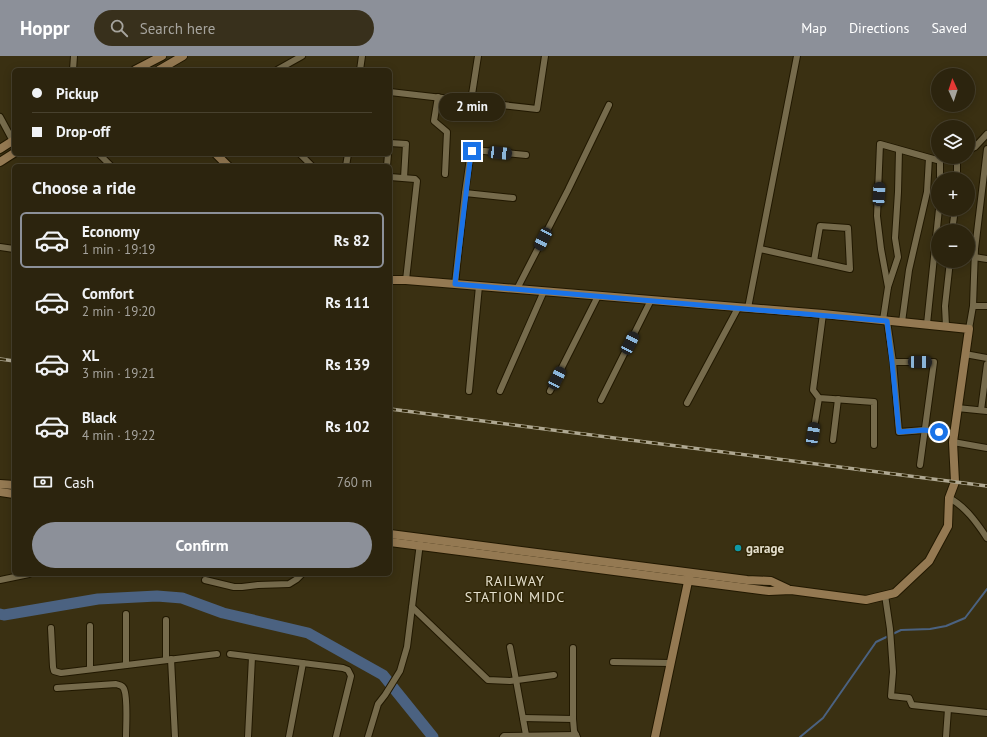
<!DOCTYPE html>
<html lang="en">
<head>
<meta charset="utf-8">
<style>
	:root { --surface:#2c240e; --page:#38301c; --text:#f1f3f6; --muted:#a6a49e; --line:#48412e; --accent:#8c9099 }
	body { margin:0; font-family:"PT Sans",sans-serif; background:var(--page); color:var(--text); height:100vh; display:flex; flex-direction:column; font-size:15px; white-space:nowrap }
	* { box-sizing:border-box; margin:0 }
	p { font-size:13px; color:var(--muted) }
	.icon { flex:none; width:22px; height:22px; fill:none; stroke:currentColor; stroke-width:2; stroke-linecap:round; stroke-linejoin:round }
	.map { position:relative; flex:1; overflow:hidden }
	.drawer { position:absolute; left:12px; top:108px; width:380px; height:412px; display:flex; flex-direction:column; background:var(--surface); border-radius:6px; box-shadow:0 2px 10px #0003,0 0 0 1px var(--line) }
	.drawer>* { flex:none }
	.hud { position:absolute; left:12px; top:12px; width:380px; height:88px; border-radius:6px; box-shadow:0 2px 10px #0003,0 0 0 1px var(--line); display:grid; align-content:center; height:88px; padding:0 20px; background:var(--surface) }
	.needle { width:26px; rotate:357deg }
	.fabs { position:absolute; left:931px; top:12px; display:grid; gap:8px }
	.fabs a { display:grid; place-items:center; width:44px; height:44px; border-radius:50%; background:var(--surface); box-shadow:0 2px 10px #0003,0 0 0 1px var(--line); font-size:20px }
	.end { position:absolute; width:18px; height:18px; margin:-9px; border:5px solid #1a73e8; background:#fff; box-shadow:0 0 0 2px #fff }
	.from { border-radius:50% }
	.bubble { position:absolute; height:28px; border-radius:14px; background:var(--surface); box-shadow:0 2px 10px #0003,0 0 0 1px var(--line); font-size:13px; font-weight:800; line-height:28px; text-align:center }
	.car { position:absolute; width:12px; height:24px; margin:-12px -6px; border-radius:5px; box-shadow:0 0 3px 1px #0007; background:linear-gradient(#222 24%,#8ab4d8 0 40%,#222 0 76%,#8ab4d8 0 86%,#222 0) }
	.hud b { display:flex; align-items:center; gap:14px; height:38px; font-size:15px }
	.hud b+b { border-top:1px solid var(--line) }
	.hud i { width:10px; height:10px; background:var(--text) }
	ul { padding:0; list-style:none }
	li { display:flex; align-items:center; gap:12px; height:56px; margin:0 8px 6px; padding:0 12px; border:2px solid transparent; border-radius:6px }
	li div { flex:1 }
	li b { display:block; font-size:15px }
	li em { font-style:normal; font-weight:800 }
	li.selected { border-color:var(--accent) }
	li>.icon { width:36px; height:36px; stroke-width:1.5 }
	h2 { padding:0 20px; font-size:18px; line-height:48px }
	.pay { display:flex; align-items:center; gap:10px; height:44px; padding:0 20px; font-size:15px }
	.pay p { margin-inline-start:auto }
	.cta { display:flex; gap:8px; margin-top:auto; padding:8px 20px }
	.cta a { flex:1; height:46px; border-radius:24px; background:var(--accent); color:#fff; font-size:16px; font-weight:800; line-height:46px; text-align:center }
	header { display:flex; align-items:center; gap:24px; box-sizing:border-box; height:56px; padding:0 20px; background:var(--accent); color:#fff }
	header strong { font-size:19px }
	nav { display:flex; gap:22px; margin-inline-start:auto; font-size:14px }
	.search { width:280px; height:36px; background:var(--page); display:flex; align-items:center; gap:10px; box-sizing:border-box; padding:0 14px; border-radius:22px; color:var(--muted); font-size:15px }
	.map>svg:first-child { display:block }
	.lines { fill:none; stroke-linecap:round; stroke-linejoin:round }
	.stream { stroke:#4b6281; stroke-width:2 }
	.river { stroke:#4b6281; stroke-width:11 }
	.street-casing { stroke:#211800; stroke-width:8 }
	.secondary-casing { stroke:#211800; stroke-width:10 }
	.street { stroke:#766b4c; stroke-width:6 }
	.secondary { stroke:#947952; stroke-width:8 }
	.rail-casing { stroke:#afa892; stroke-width:3.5 }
	.rail { stroke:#302607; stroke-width:2; stroke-dasharray:6; stroke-linecap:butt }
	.route { stroke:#1a73e8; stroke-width:5 }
	.culture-dot { fill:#0f9aa8; stroke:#302607; stroke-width:1.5 }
	.labels { text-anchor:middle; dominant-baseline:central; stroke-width:3; stroke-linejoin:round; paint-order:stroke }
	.poi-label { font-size:13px; font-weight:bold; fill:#e5e0ce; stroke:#302607; text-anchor:start }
	.neighbourhood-label { font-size:14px; letter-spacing:1px; fill:#e5e0ce; stroke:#302607 }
</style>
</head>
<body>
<header>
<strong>Hoppr</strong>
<div class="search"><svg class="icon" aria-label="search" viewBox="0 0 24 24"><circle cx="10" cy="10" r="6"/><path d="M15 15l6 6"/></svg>Search here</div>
<nav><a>Map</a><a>Directions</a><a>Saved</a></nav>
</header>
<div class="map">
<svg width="987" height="681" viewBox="0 0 987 681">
	<rect width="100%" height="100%" fill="#3a3012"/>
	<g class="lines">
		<!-- stream -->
		<polyline class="stream" points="800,681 823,662 876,586 901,574 930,573 946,570 965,562 987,533"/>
		<!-- river -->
		<polyline class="river" points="0,558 4,559 98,543 157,540 182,542 223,557 308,577 383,619 433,681"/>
		<!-- street casing -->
		<g class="street-casing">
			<g id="street">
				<polyline points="73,14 74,0"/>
				<polyline points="277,14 302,0"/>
				<polyline points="360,14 362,0"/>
				<polyline points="390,36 537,53 545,0"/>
				<polyline points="438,41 434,65 447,76 445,118"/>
				<polyline points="471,45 478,0"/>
				<polyline points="0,61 13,85"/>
				<polyline points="390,87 406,88 404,122"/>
				<polyline points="968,94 975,91 987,78"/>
				<polyline points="99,98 111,110"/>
				<polyline points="300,98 312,110"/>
				<polyline points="940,103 940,123"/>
				<polyline points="346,110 348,98"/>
				<polyline points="387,110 388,98"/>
				<polyline points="390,121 415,123 417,125 406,224"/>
				<polyline points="957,123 957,101"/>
				<polyline points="465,137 513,142"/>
				<polyline points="952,175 955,153"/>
				<polyline points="0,191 14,193"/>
				<polyline points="760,193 850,213 848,172 820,170 814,205"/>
				<polyline points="974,201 987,203"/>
				<polyline points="455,228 465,137 471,95 474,94 526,99"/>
				<polyline points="888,231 881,193 877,160 880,88 937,104 948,101"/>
				<polyline points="517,233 568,134 609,49"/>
				<polyline points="973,250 987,250"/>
				<polyline points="748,252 797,0"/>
				<polyline points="823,258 813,334 819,342 874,346 874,389"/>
				<polyline points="883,264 888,231 898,201 895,182 898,136 899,94"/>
				<polyline points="887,265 893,306 899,376 924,374 954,377"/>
				<polyline points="902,266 909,214 927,136 929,102"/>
				<polyline points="927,268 939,153"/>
				<polyline points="946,270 945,250 950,205"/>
				<polyline points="969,273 973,250 975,193 987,93"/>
				<polyline points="965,298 987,302"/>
				<polyline points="893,306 934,306 920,409"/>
				<polyline points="469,335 479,230"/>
				<polyline points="500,335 544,235"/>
				<polyline points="550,335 598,240"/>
				<polyline points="601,344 651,244"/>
				<polyline points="687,347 738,252"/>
				<polyline points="957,352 987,355"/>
				<polyline points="981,354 987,308"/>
				<polyline points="813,378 819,342"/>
				<polyline points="833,384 838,343"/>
				<polyline points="953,386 987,392"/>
				<path d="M949 442C965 450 977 467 987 482"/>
				<polyline points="0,524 29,518"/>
				<polyline points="205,524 234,531 242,531 258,529 289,528 297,523 302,518"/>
				<polyline points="885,539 890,573 893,616 891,640 909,642 912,649 987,657"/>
				<polyline points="412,551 488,624 510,625 554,619"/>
				<polyline points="166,564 166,604"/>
				<polyline points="90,570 90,613"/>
				<polyline points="51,572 53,611 54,615 61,617 217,598"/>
				<polyline points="510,591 526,679"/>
				<polyline points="573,592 573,663 574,675 577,681"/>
				<polyline points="230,598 343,612 348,614 351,620 336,681"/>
				<polyline points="171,603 175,681"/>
				<polyline points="613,606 670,607"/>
				<polyline points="126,609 126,558"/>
				<path d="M57 632 116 628C119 629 123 629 124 633 128 642 126 670 126 681"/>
				<polyline points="523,662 573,663"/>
				<polyline points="248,681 252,601"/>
				<polyline points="289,681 303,607"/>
				<polyline points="368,681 378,648 385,639 400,615 407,591 420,487"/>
				<polyline points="503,681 504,680 576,679"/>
				<polyline points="946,681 948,653"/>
			</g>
		</g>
		<!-- secondary casing -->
		<g class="secondary-casing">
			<g id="secondary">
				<polyline points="135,14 162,0"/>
				<polyline points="159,14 183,0"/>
				<polyline points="0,93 14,84"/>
				<polyline points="216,98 228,110"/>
				<polyline points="0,106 14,97"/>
				<polyline points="390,224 406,224 823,258 969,273 953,386 955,426 949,442 948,470 929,505 895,537 866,544 791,534 769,535 390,486"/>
				<polyline points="0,428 14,429"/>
				<polyline points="0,436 14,438"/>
				<polyline points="390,478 747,524 771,525 788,533"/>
				<polyline points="655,681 689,521"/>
			</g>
		</g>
		<!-- street -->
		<use href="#street" class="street"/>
		<!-- secondary -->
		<use href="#secondary" class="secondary"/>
		<!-- rail casing -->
		<g class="rail-casing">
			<g id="rail">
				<polyline points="0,303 14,305"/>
				<polyline points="390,353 987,430"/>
			</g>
		</g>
		<!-- rail -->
		<use href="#rail" class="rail"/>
	</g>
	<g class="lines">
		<!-- route -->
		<polyline class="route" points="472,95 471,97 455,228 887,265 892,306 899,376 924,374 939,376"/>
	</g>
	<!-- markers -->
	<circle class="culture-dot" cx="738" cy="492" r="4"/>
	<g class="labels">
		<!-- poi labels -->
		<g class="poi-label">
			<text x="746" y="492">garage</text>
		</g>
		<!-- neighbourhood labels -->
		<g class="neighbourhood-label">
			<text x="515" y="525">RAILWAY<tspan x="515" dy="16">STATION MIDC</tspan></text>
		</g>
	</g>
</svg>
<div class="fabs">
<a><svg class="needle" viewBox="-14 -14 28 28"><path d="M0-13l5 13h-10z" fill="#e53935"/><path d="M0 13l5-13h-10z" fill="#a6a49e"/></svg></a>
<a><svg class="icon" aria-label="layers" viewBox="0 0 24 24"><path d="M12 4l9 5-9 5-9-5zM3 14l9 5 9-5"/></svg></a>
<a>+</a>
<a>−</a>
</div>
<i class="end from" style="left:939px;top:376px"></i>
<i class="end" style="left:472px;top:95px"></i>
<div class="bubble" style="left:439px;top:37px;width:66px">2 min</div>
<i class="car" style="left:500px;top:97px;rotate:96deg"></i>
<i class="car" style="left:879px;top:138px;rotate:3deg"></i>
<i class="car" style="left:543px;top:183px;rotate:207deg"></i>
<i class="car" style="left:630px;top:287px;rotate:27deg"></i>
<i class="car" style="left:920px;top:306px;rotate:91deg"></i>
<i class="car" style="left:557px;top:322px;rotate:26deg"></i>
<i class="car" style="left:813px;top:378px;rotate:9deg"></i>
<div class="hud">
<b><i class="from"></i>Pickup</b>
<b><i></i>Drop-off</b>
</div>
<section class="drawer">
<h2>Choose a ride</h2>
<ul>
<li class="selected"><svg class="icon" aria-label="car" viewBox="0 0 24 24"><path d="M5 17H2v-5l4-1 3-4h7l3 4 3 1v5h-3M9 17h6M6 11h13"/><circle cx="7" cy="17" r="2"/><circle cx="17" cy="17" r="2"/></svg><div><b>Economy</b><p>1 min · 19:19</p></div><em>Rs 82</em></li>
<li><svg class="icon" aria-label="car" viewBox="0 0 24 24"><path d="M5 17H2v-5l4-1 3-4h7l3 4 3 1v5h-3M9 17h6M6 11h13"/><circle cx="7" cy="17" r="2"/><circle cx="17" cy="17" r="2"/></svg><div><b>Comfort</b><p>2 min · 19:20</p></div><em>Rs 111</em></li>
<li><svg class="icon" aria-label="car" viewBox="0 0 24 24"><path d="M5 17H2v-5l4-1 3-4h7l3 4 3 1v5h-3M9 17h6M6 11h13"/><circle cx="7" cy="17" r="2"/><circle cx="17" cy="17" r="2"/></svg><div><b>XL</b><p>3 min · 19:21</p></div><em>Rs 139</em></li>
<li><svg class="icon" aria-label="car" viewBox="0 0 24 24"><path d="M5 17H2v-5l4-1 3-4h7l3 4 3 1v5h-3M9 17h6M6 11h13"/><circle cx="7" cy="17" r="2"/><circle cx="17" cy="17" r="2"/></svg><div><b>Black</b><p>4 min · 19:22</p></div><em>Rs 102</em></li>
</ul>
<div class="pay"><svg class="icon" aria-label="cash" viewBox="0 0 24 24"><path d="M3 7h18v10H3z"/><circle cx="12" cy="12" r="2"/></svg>Cash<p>760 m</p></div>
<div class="cta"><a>Confirm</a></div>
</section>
</div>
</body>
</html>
